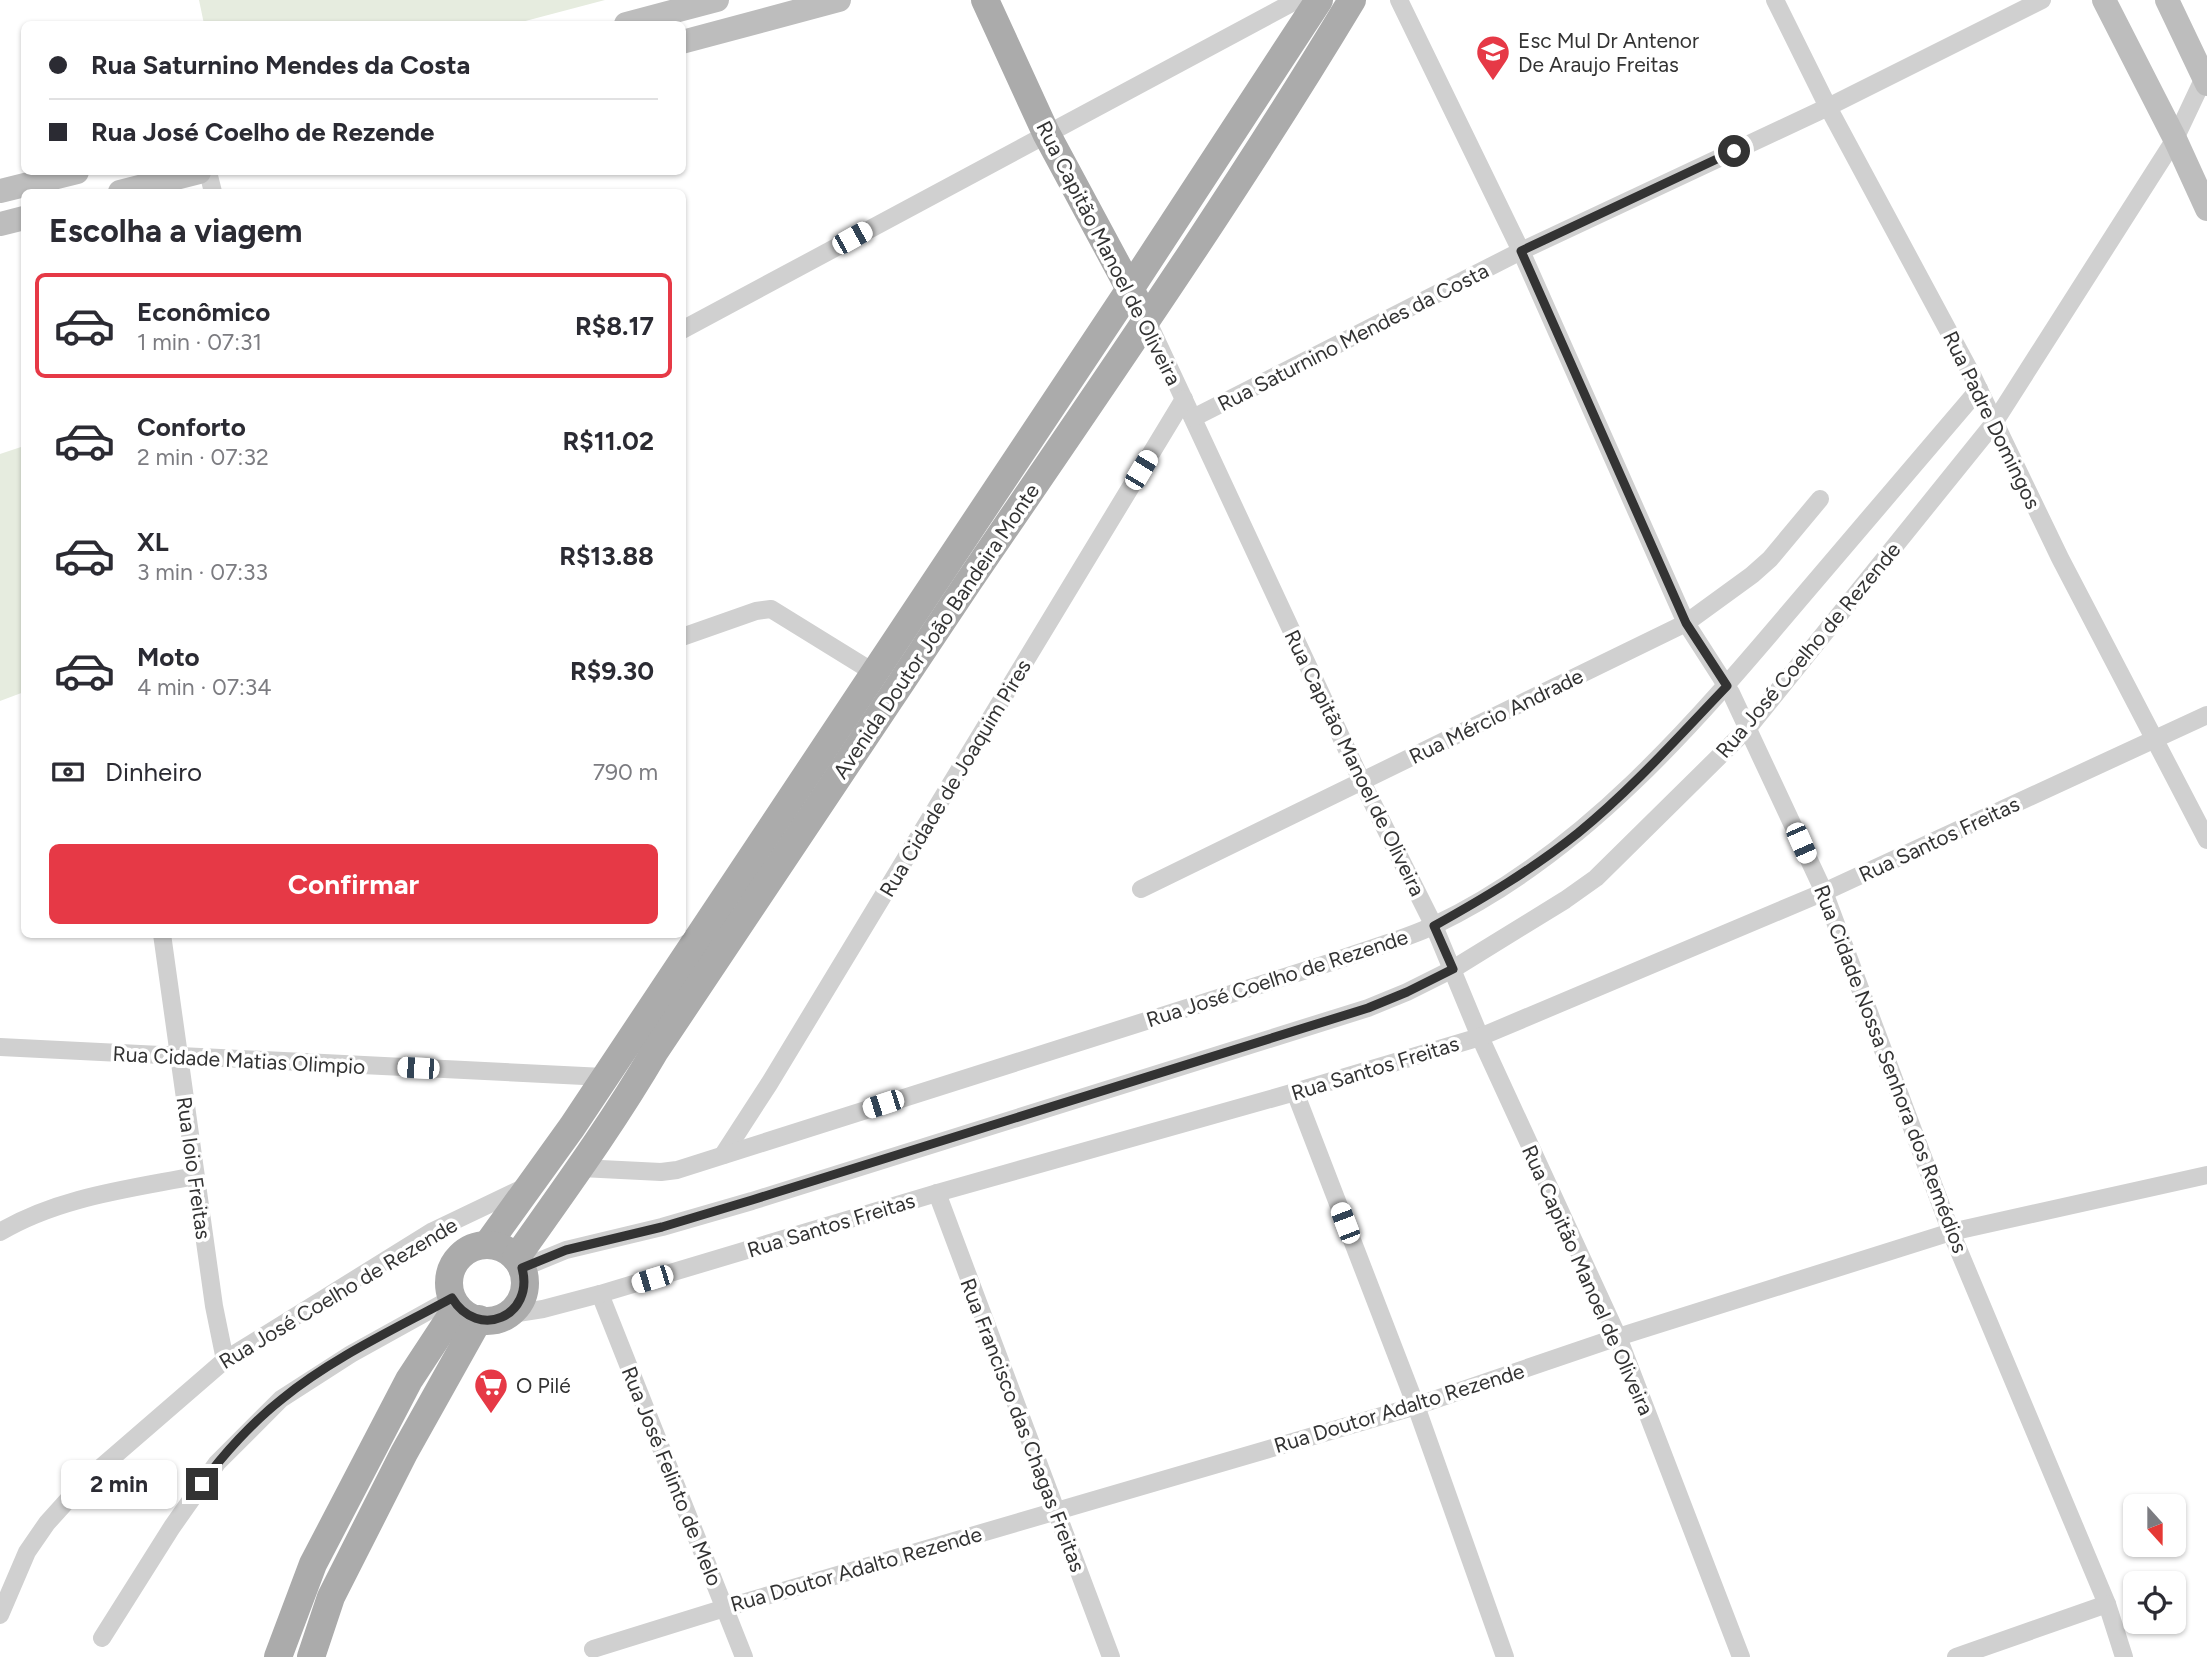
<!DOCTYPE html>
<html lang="pt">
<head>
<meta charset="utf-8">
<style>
	:root { --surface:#fff; --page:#f2f2f3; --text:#2b2b33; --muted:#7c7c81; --line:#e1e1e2; --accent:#e63946 }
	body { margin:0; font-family:Figtree,sans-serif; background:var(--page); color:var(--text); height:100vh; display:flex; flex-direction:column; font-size:26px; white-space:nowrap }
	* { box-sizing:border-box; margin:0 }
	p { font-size:23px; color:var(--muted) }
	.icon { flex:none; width:38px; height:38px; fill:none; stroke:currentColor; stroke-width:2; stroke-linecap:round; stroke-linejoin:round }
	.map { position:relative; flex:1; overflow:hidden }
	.panel { position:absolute; left:21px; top:189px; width:665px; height:749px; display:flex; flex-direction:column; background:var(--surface); border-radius:10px; box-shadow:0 2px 5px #0004 }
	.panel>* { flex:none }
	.hud { position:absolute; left:21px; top:21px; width:665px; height:154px; border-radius:10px; box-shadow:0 2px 5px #0004; display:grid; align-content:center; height:154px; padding:0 28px; background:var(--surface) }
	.needle { width:46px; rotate:159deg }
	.controls { position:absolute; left:2123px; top:1494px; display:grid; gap:14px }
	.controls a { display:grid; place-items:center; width:63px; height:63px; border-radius:10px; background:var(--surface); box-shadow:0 2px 5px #0004; font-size:35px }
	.end { position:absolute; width:32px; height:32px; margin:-16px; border:9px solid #333; background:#fff; box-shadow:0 0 0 4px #fff }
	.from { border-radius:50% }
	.bubble { position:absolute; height:49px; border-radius:10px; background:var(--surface); box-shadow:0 2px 5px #0004; font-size:23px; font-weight:700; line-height:49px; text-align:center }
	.car { position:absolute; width:21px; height:42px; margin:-21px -10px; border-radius:9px; box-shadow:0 0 5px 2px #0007; background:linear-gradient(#fff 24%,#345 0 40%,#fff 0 76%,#345 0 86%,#fff 0) }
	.hud b { display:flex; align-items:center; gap:24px; height:66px; font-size:26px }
	.hud b+b { border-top:2px solid var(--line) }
	.hud i { width:18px; height:18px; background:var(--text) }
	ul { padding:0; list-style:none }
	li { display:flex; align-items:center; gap:21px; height:105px; margin:0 14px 10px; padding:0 14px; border:4px solid transparent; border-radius:10px }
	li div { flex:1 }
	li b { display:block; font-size:26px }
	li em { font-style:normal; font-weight:700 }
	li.active { border-color:var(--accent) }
	li>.icon { width:63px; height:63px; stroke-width:1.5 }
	h2 { padding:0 28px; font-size:32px; line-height:84px }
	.pay { display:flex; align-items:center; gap:18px; height:77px; padding:0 28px; font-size:26px }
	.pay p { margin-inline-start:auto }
	.primary-button { display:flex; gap:14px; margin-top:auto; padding:14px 28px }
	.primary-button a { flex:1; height:80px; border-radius:10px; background:var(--accent); color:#fff; font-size:28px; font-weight:700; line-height:80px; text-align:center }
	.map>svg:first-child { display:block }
	.green { fill:#e6ecdf }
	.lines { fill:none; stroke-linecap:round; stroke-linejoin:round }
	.street { stroke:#d0d0d0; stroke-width:18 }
	.secondary { stroke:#bdbdbd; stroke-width:24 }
	.primary { stroke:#ababab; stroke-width:28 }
	.route { stroke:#333; stroke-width:9 }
	.labels { text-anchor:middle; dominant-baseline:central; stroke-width:7; stroke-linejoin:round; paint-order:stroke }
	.poi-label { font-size:21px; fill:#333; stroke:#fff; text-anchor:start }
	.street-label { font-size:21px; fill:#333; stroke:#fff }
</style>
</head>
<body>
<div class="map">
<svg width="2207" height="1657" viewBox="0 0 2207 1657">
	<rect width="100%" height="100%" fill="#fff"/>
	<!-- green -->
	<g class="green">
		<polygon points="199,0 605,0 514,24 204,24"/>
		<polygon points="24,446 24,692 0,701 0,454"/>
	</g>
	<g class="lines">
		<!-- street -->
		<g class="street">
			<polyline points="1399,0 1521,251 1686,623 1731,693 1824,892 1951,1232 2107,1604 2124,1657"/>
			<polyline points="1775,0 1828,107 1971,373 2060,558 2207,840"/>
			<polyline points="208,172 213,192"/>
			<polyline points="1147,320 1362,782 1434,926 1480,1037 1618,1337 1741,1657"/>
			<polyline points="682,330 1297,0"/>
			<polyline points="1193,418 1521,251 1828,107 2042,0"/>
			<polyline points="682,637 756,611 771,609 873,672"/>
			<polyline points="1141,889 1686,623 1752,575 1770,559 1820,499"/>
			<polyline points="162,934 214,1306 225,1360"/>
			<polyline points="0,1047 604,1077"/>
			<polyline points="1295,1092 1416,1406 1505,1657"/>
			<polyline points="723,1155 769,1084 1184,399"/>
			<path d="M581 1168 661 1172 677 1170 1335 961C1368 949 1403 940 1435 925 1584 854 1695 723 1800 599 1860 529 1919 459 1979 389"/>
			<polyline points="937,1193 1111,1657"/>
			<path d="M0 1232C59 1197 129 1189 195 1176"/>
			<polyline points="522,1268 566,1250 662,1227 752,1201 1368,1008 1407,992 1453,969 1565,900 1596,878 1748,728 1994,423 2175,139 2207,71"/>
			<polyline points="600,1294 744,1657"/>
			<polyline points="506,1315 543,1309 600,1294 937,1193 1295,1092 1480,1037 1824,892 2207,715"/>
			<polyline points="0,1615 27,1552 47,1523 84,1482 225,1360 433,1231 525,1187"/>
			<polyline points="102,1638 172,1527 217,1463 281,1399 351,1354 452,1298"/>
			<polyline points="593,1649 725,1608 1416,1406 1618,1337 1951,1232 2207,1175"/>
			<polyline points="1956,1657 2107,1604"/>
		</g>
		<!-- secondary -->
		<g class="secondary">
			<polyline points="2104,0 2175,139 2207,209"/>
			<polyline points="2167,0 2207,84"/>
			<polyline points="626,24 717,0"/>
			<polyline points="682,42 839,0"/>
			<polyline points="0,191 77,172"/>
			<polyline points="120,192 199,172"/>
			<polyline points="0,224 24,218"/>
		</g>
		<!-- primary -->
		<g class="primary">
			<polyline points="985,0 1046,133 1138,304"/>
			<polyline points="487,1245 572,1127 1130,289 1319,0"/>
			<circle cx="487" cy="1283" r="38"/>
			<path d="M516 1258C564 1190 613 1123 655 1051 758 896 861 741 965 587 1097 393 1231 201 1352 0"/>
			<polyline points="278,1657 313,1564 409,1380 457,1307"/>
			<polyline points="311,1657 331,1597 404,1453 479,1319"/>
		</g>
	</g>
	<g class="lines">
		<!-- route -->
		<path class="route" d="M202 1484C222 1455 254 1421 282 1399 332 1358 395 1329 452 1298 478 1341 535 1316 522 1268L566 1250 662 1227 752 1200 1368 1008 1407 992 1453 969 1434 926C1484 898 1533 869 1578 833 1632 789 1679 736 1727 686L1686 623 1521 251 1734 151"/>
	</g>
	<!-- icons -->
	<defs>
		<g id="school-pin" transform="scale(1.75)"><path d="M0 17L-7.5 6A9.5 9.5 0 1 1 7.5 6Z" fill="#e63946" stroke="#fff"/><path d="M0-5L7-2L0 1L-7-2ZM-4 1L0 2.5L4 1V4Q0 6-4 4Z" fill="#fff"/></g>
		<g id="supermarket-pin" transform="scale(1.75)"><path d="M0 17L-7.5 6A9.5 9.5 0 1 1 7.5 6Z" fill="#e63946" stroke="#fff"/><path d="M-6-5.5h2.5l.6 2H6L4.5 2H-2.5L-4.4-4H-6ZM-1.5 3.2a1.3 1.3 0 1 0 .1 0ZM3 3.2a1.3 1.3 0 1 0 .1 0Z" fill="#fff"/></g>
	</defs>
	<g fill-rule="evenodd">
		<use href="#school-pin" x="1493" y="52"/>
		<use href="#supermarket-pin" x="491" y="1385"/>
	</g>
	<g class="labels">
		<!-- poi labels -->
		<g class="poi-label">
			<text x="1518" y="40">Esc Mul Dr Antenor<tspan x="1518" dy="24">De Araujo Freitas</tspan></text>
			<text x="516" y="1385">O Pilé</text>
		</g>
		<!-- street labels -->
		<g class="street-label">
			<text transform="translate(1109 253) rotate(63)">Rua Capitão Manoel de Oliveira</text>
			<text transform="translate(1353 337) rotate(-27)">Rua Saturnino Mendes da Costa</text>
			<text transform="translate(1992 420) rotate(64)">Rua Padre Domingos</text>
			<text transform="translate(936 631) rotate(-56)">Avenida Doutor João Bandeira Monte</text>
			<text transform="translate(1808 650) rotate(-50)">Rua José Coelho de Rezende</text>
			<text transform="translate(1496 716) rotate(-26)">Rua Mércio Andrade</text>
			<text transform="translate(1355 763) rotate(64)">Rua Capitão Manoel de Oliveira</text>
			<text transform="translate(955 778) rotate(-59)">Rua Cidade de Joaquim Pires</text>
			<text transform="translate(1939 839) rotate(-25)">Rua Santos Freitas</text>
			<text transform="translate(1277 978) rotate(-18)">Rua José Coelho de Rezende</text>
			<text transform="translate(239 1060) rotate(3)">Rua Cidade Matias Olimpio</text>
			<text transform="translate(1375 1068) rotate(-17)">Rua Santos Freitas</text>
			<text transform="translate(1891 1069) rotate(69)">Rua Cidade Nossa Senhora dos Remédios</text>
			<text transform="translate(194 1168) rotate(82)">Rua Ioio Freitas</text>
			<text transform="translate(831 1225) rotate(-17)">Rua Santos Freitas</text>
			<text transform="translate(1588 1280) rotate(66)">Rua Capitão Manoel de Oliveira</text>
			<text transform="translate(338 1293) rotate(-31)">Rua José Coelho de Rezende</text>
			<text transform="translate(1399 1408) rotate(-17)">Rua Doutor Adalto Rezende</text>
			<text transform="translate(1023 1425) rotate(69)">Rua Francisco das Chagas Freitas</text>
			<text transform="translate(672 1476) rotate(68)">Rua José Felinto de Melo</text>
			<text transform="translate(856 1569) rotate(-16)">Rua Doutor Adalto Rezende</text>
		</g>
	</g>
</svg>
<div class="controls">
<a><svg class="needle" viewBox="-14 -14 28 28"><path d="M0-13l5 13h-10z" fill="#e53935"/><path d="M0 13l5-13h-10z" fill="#7c7c81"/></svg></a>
<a><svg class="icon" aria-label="locate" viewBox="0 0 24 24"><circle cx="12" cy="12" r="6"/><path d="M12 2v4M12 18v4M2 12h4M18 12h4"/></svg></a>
</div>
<i class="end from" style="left:1734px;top:151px"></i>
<i class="end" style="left:202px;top:1484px"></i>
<div class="bubble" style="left:61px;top:1460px;width:116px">2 min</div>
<i class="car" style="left:852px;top:238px;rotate:61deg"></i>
<i class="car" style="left:1141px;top:470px;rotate:31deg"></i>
<i class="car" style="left:1801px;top:843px;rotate:156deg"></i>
<i class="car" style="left:418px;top:1068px;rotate:273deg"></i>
<i class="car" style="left:883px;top:1104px;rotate:252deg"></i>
<i class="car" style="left:1345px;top:1223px;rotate:339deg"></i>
<i class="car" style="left:652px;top:1279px;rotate:253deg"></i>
<div class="hud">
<b><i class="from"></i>Rua Saturnino Mendes da Costa</b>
<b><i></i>Rua José Coelho de Rezende</b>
</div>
<section class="panel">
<h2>Escolha a viagem</h2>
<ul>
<li class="active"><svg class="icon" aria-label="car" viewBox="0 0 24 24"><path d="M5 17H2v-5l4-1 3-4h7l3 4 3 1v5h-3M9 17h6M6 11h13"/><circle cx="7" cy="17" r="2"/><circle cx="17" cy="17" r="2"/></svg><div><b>Econômico</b><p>1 min · 07:31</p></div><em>R$8.17</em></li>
<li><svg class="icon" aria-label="car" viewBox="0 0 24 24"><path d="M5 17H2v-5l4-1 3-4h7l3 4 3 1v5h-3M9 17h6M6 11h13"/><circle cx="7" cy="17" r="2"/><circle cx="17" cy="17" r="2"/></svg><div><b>Conforto</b><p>2 min · 07:32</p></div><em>R$11.02</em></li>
<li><svg class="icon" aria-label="car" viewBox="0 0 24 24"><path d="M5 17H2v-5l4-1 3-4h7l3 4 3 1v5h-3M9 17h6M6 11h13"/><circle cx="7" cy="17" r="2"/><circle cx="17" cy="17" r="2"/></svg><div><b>XL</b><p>3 min · 07:33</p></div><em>R$13.88</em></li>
<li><svg class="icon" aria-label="car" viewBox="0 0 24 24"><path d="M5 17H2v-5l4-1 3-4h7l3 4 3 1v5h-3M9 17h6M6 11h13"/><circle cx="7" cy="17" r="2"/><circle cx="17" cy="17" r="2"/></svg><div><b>Moto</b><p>4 min · 07:34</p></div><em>R$9.30</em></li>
</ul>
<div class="pay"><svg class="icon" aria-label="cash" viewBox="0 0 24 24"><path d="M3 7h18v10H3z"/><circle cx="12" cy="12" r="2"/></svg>Dinheiro<p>790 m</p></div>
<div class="primary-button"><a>Confirmar</a></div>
</section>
</div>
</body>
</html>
